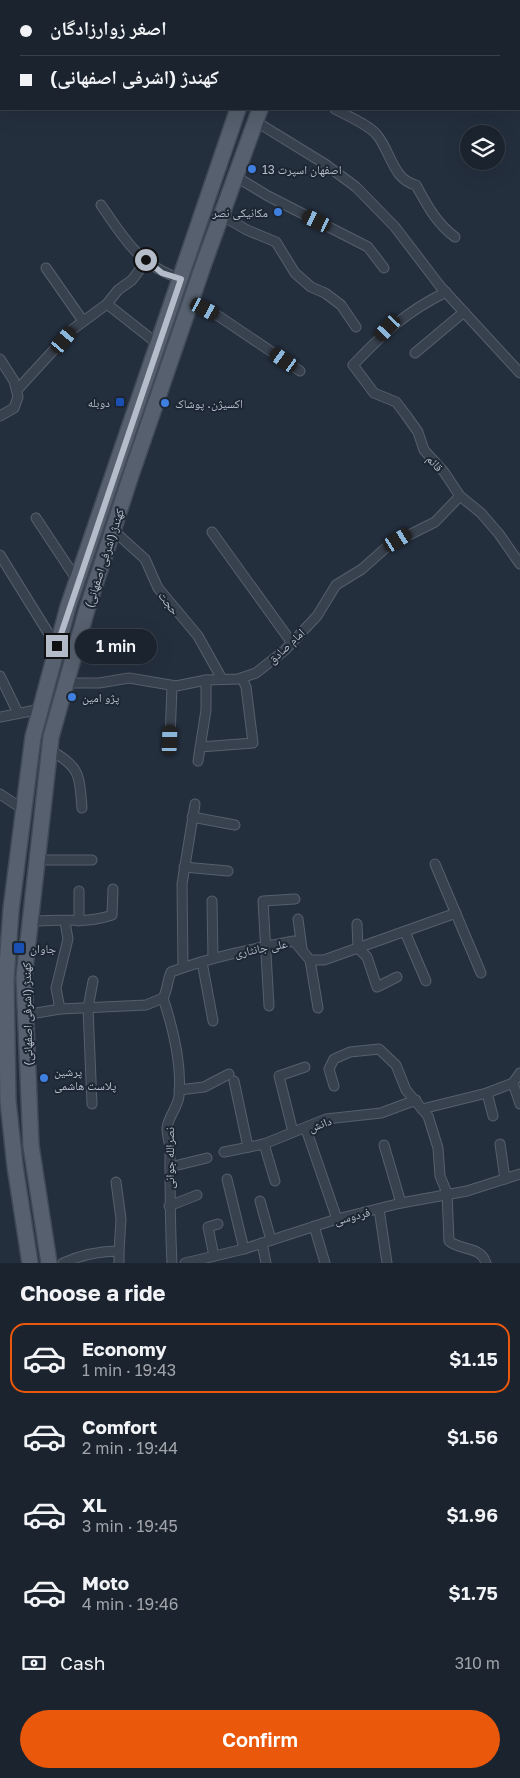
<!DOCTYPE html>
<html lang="en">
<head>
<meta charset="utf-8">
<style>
	:root { --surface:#1b232e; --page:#242b36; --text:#f1f3f6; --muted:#a0a4aa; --line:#39404a; --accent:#ea580c }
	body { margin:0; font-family:"Golos Text","Noto Naskh Arabic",sans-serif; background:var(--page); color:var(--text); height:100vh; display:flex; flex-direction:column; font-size:19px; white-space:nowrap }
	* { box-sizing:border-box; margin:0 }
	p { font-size:16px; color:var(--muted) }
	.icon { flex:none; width:28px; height:28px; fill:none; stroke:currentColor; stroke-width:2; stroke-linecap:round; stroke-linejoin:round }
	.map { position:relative; height:1263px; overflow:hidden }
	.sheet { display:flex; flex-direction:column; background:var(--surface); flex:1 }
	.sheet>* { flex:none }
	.guide { position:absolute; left:0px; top:0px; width:520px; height:110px; box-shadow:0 5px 20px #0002,0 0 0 1px var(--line); display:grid; align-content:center; height:110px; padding:0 20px; background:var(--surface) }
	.fabs { position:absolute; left:460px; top:125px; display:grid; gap:10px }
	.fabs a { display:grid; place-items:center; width:45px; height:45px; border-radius:50%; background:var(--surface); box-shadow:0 5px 20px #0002,0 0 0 1px var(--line); font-size:25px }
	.end { position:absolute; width:22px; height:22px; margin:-11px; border:6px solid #b4bcc9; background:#111; box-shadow:0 0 0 2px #111 }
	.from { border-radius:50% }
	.bubble { position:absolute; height:35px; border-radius:18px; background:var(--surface); box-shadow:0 5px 20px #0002,0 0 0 1px var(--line); font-size:16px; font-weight:600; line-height:35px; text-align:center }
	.car { position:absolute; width:15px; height:30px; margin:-15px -8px; border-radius:6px; box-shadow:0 0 4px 1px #0007; background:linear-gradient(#222 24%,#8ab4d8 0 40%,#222 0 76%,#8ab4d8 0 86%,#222 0) }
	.guide b { display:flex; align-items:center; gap:18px; height:48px; font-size:19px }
	.guide b+b { border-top:1px solid var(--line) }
	.guide i { width:12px; height:12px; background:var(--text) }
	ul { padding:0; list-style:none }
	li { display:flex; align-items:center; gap:15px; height:70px; margin:0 10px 8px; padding:0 10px; border:2px solid transparent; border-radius:15px }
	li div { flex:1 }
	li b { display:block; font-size:19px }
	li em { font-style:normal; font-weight:600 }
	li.on { border-color:var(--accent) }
	li>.icon { width:45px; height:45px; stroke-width:1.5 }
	h2 { padding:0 20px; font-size:22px; line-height:60px }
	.pay { display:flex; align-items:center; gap:12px; height:55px; padding:0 20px; font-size:19px }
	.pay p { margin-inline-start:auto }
	.primary-button { display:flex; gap:10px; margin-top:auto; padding:10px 20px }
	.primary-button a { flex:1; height:58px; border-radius:30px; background:var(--accent); color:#fff; font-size:20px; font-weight:600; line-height:58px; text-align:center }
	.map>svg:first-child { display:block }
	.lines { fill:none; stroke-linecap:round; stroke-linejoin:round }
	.minor-casing { stroke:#565f6c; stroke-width:11 }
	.primary-casing { stroke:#414a57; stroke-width:18 }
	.minor { stroke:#38414e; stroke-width:9 }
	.primary { stroke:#56606e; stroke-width:15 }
	.route { stroke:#b4bcc9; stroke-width:6 }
	.shop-dot { fill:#3f7fe0; stroke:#1d2633; stroke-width:2 }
	.transit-dot { fill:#1a4fb4; stroke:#1d2633; stroke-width:2 }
	.labels { text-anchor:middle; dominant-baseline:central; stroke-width:4; stroke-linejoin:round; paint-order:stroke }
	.poi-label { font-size:12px; fill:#b4bcc9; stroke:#1d2633; text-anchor:start }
	.street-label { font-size:12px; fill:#b4bcc9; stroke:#1d2633 }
</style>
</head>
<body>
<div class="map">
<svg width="520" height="1263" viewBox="0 0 520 1263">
	<rect width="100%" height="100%" fill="#242f3e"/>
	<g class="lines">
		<!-- minor casing -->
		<g class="minor-casing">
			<g id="minor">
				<polyline points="142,0 143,1"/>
				<polyline points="320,0 321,1"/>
				<polyline points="448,0 449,1"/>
				<polyline points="377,1 378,0"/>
				<polyline points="519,60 520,60"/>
				<path d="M335 109C347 116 368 124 377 135 391 152 393 180 416 185 427 205 436 223 455 237"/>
				<polyline points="255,121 325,164 356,187 395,227 440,286 520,373"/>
				<polyline points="235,176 268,196 368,247 384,268"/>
				<path d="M101 205C125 240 139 265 181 279"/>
				<polyline points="221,215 247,230 276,242 295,273 311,287 325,293 341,305 356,327"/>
				<polyline points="46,268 83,321"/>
				<path d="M446 292C404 313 385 332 353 365L374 393 396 402 406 415 418 432 424 450 444 472 460 496 481 513 499 534 520 564"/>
				<polyline points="191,301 220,317 300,371"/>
				<polyline points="107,304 159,345"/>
				<polyline points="415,353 464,312"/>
				<polyline points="0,359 14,381 18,397 14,408 0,416"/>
				<polyline points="17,390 73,329 107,304 118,290 132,280 146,261"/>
				<polyline points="36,518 77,580"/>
				<polyline points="113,530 145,559 158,588 198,636 222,679"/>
				<polyline points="212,532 292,643"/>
				<polyline points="0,555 57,647"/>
				<polyline points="0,676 18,713"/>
				<polyline points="66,683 99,683 129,678 176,686 206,680 238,679 256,673 285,650 317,616 336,585 362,569 389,545 435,522 460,496"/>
				<polyline points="0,717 41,709"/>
				<polyline points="170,740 172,686"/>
				<polyline points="200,747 253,743 246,687 242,678"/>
				<path d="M49 749C80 768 79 772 82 808"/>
				<polyline points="198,761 206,710 206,680"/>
				<polyline points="0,794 24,810"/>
				<polyline points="192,817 235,825"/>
				<polyline points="37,860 92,860"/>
				<polyline points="435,864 481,973"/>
				<polyline points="184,867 228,871"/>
				<polyline points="79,891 79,921"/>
				<polyline points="212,901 213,958"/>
				<polyline points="298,919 302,949"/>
				<path d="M30 922C58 917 84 925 112 915L113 889"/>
				<polyline points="357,924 358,948 367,957 377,987 397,977"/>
				<polyline points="405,932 426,981"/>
				<polyline points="310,960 318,1008"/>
				<polyline points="202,962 213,1021"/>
				<polyline points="183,967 182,884 195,804"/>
				<path d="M163 998C168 989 167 981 171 972 211 957 252 949 294 941L310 960H324L456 913"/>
				<path d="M163 998C173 1028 182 1064 179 1096 178 1107 168 1117 167 1128 167 1136 170 1144 170 1151 170 1189 170 1226 172 1263"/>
				<polyline points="269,1006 263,901 295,899"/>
				<polyline points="60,1009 56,988 68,939 65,922"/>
				<polyline points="25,1015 60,1009 146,1005 163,998"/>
				<polyline points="234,1081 248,1147"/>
				<polyline points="513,1083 520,1104"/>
				<path d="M334 1086 329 1069 334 1059 350 1052 379 1049 396 1065 406 1090 428 1116 438 1148 440 1176 447 1193 449 1241C461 1251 481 1246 486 1263"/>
				<polyline points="179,1090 204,1087 229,1074"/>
				<polyline points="487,1093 493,1116"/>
				<polyline points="92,1104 88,1008 93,981"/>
				<polyline points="422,1109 487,1093 513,1083 520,1073"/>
				<polyline points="306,1129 337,1219"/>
				<polyline points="293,1132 279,1076 305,1067"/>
				<polyline points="264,1144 275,1181"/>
				<polyline points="500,1144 505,1179"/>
				<polyline points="384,1145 401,1203"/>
				<polyline points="224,1152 264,1144 326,1119 381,1113 416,1100"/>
				<polyline points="170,1167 207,1158"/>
				<polyline points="227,1179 244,1249"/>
				<polyline points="116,1182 121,1219 119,1251"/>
				<polyline points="260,1201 271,1240"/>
				<polyline points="169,1206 197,1195"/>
				<polyline points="379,1209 387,1263"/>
				<polyline points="314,1226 325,1263"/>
				<polyline points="262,1243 266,1263"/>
				<polyline points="214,1256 208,1227 218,1224"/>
				<path d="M63 1263C81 1255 100 1251 119 1251V1263"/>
				<polyline points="185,1263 244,1249 337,1219 401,1203 467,1191 520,1174"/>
			</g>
		</g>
		<!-- primary casing -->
		<g class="primary-casing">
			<g id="primary">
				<polyline points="276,1 277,0"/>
				<polyline points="299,1 300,0"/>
				<polyline points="30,1263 15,1166 8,1101 6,980 11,910 33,737 68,607 238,109"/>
				<polyline points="49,1263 31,1146 24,977 51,737 87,609 132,472 204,263 260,109"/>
			</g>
		</g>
		<!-- minor -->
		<use href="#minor" class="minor"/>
		<!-- primary -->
		<use href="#primary" class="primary"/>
	</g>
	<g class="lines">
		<!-- route -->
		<polyline class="route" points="57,646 181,279 162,273 146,260"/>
	</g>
	<!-- markers -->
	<g class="shop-dot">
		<circle cx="252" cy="169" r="5"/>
		<circle cx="278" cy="212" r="5"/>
		<circle cx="165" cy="403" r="5"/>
		<circle cx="72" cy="697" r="5"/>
		<circle cx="44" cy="1078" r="5"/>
	</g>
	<g class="transit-dot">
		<rect x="115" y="397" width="10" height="10" rx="2.5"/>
		<rect x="13" y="942" width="12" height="12" rx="2.5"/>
	</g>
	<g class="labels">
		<!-- poi labels -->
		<g class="poi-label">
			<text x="262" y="169">اصفهان اسپرت 13</text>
			<text x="268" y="212" text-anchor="end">مکانیکی نصر</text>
			<text x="110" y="402" text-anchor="end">دوبله</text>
			<text x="175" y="403">اکسیژن. پوشاک</text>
			<text x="82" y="697">پژو امین</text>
			<text x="30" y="948">جاوان</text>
			<text x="54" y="1071">پرشین<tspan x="54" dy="14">پلاست هاشمی</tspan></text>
		</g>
		<!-- street labels -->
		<g class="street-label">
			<text transform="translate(435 463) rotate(48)">قائم</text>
			<text transform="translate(104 558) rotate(-72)">کهندژ (اشرفی اصفهانی)</text>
			<text transform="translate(169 603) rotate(53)">حجت</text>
			<text transform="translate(286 646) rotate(-43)">امام صادق</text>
			<text transform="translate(261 948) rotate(-11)">علی جانثاری</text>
			<text transform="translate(27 1014) rotate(-91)">کهندژ (اشرفی اصفهانی)</text>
			<text transform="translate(320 1124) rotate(-20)">دانش</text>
			<text transform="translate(169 1158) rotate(-90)">نصرالله جوانی</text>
			<text transform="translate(352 1216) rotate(-15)">فردوسی</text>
		</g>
	</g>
</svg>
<div class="fabs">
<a><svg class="icon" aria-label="layers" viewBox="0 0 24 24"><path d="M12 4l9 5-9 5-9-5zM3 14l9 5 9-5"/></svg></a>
</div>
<i class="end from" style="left:146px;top:260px"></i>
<i class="end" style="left:57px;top:646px"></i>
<div class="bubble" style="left:75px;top:629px;width:82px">1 min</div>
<i class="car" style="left:317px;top:221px;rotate:296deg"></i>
<i class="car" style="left:205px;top:309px;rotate:118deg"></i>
<i class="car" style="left:388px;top:328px;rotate:223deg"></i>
<i class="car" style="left:64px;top:340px;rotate:40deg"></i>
<i class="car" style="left:284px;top:360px;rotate:305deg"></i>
<i class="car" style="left:398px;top:540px;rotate:59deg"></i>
<i class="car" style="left:170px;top:740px;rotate:2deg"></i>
<div class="guide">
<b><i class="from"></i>اصغر زوارزادگان</b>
<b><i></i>کهندژ (اشرفی اصفهانی)</b>
</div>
</div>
<section class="sheet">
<h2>Choose a ride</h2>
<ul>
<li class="on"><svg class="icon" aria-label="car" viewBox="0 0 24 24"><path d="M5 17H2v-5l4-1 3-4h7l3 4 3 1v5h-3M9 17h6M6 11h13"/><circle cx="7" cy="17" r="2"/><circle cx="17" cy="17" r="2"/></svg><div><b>Economy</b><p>1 min · 19:43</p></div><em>$1.15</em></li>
<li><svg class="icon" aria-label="car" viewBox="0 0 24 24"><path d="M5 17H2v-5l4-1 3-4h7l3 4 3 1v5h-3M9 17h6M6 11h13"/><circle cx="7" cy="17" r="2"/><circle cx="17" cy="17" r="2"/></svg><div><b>Comfort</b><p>2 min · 19:44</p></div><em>$1.56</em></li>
<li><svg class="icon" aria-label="car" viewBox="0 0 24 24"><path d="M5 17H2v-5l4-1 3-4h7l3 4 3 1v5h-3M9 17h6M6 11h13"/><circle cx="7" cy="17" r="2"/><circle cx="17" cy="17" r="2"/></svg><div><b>XL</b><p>3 min · 19:45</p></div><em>$1.96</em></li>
<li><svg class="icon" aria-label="car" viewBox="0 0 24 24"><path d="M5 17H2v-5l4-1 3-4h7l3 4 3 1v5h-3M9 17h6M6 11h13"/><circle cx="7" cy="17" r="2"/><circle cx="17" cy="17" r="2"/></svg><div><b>Moto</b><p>4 min · 19:46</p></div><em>$1.75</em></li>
</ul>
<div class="pay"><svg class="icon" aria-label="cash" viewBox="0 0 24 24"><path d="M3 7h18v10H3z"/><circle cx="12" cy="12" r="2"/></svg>Cash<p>310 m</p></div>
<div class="primary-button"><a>Confirm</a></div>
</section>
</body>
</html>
